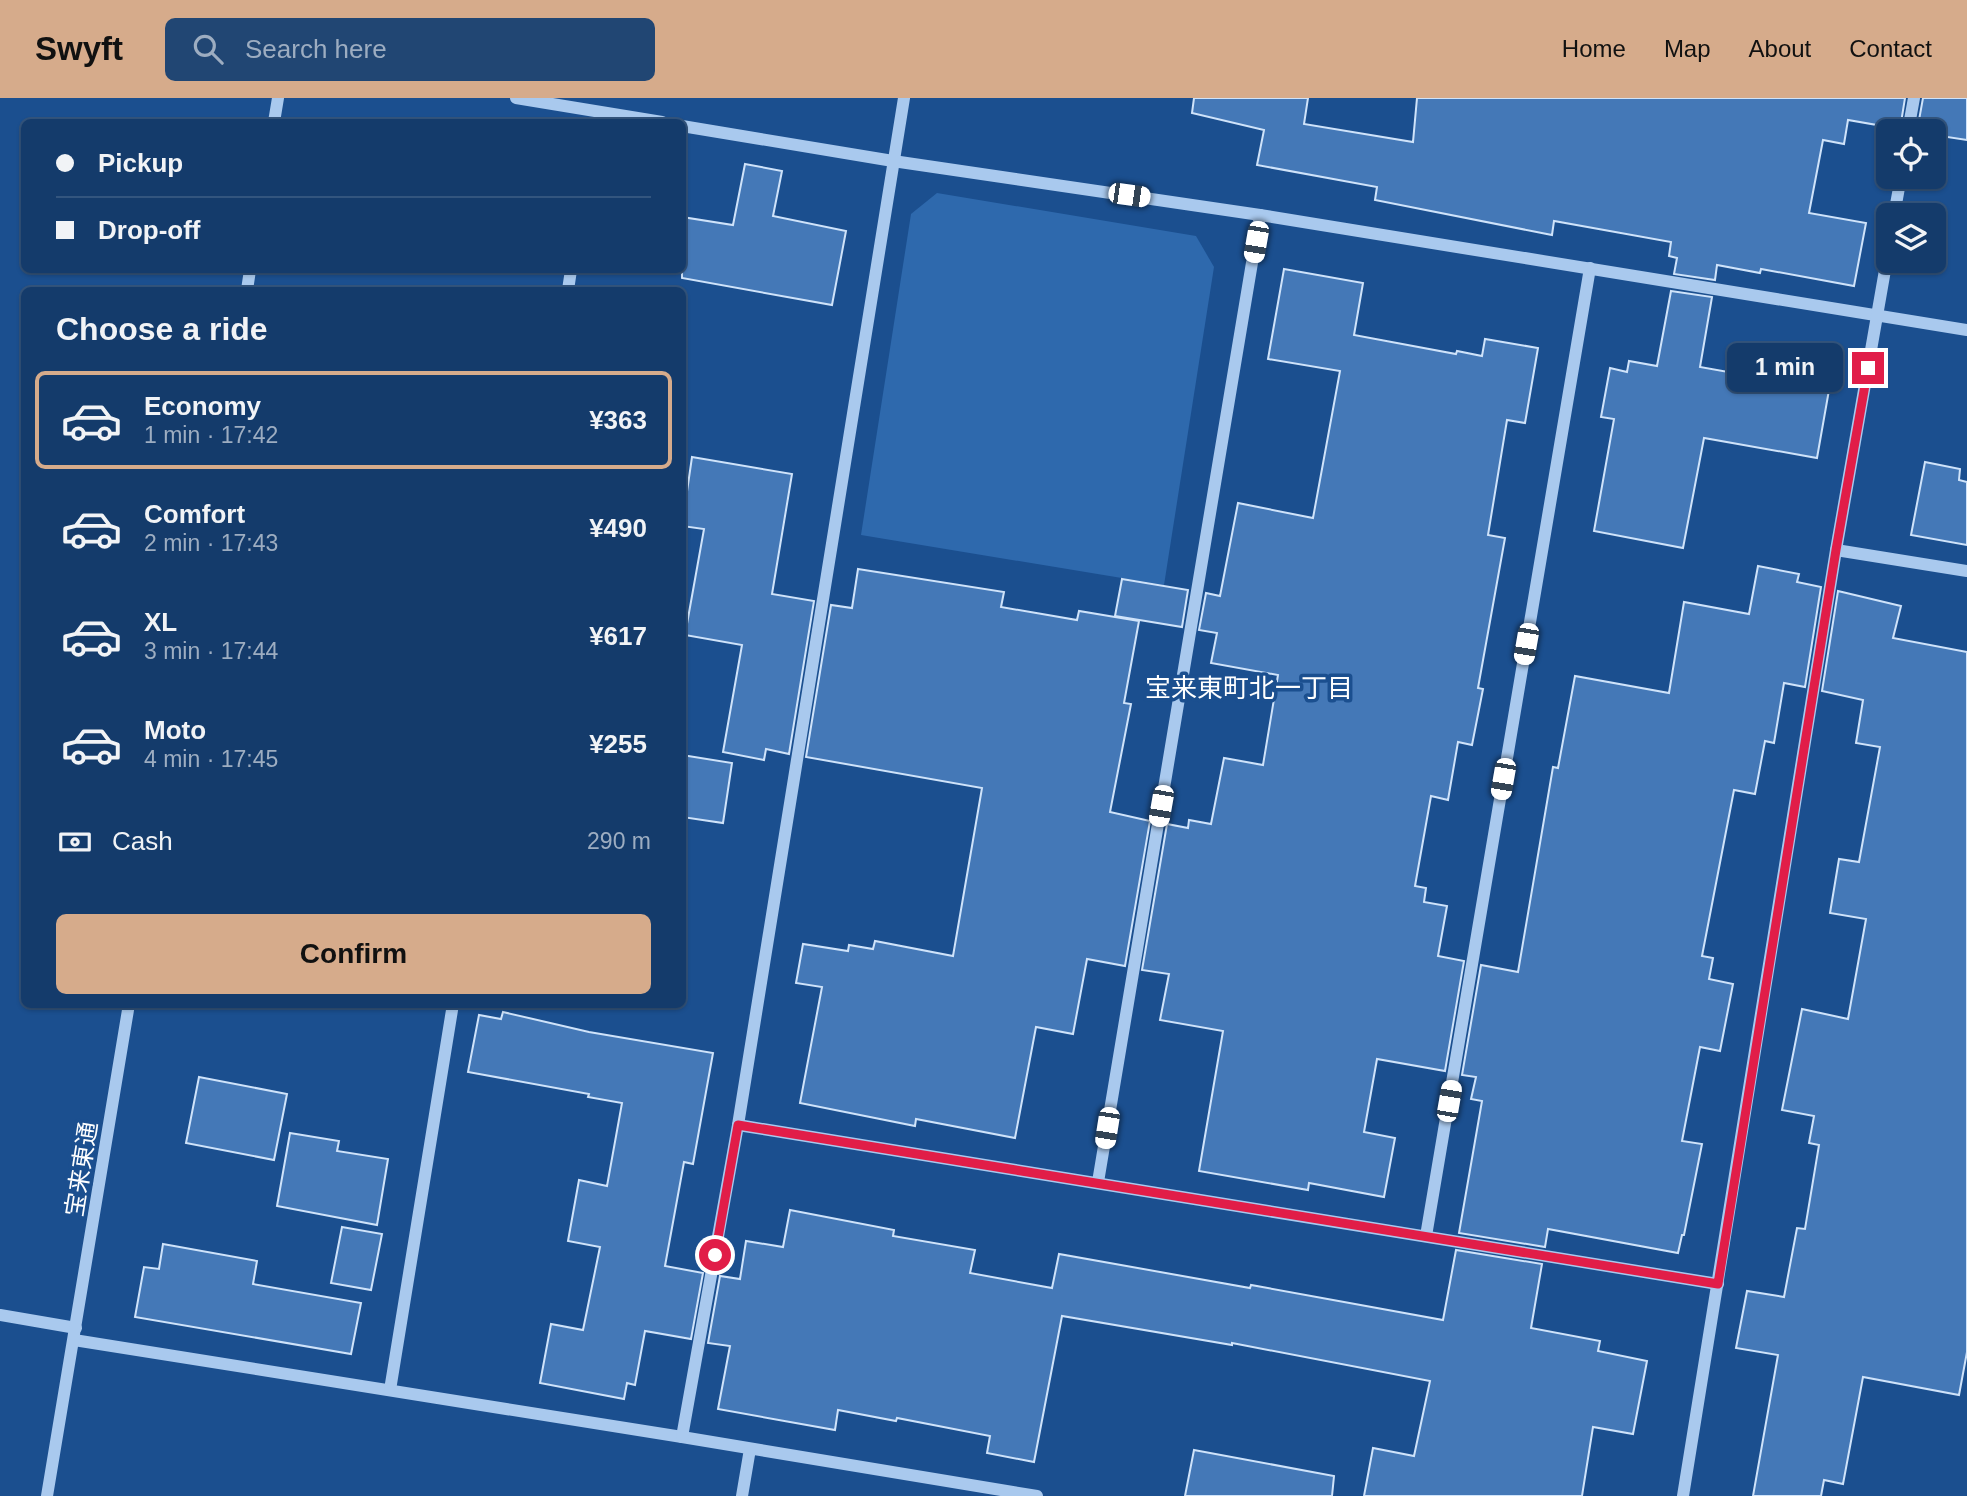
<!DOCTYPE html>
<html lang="en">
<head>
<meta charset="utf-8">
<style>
	:root { --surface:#143b6b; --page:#214673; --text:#f1f3f6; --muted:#9dadc1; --line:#33557e; --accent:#d6ab8b }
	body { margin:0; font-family:Arial,"Noto Sans JP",sans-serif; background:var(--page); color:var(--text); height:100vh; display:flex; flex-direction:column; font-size:26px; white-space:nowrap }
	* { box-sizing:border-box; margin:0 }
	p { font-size:23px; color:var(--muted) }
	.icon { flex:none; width:38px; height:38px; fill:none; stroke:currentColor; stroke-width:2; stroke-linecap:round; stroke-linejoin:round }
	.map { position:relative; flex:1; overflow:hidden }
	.drawer { position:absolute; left:21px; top:189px; width:665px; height:721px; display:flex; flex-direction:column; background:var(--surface); border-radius:10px; box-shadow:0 2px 5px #0004,0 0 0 2px var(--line) }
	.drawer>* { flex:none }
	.hud { position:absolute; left:21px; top:21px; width:665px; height:154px; border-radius:10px; box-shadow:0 2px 5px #0004,0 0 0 2px var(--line); display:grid; align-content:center; height:154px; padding:0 35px; background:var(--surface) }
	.buttons { position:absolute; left:1876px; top:21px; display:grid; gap:14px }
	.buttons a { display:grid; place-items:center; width:70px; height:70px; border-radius:10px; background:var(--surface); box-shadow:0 2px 5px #0004,0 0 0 2px var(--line); font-size:35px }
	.end { position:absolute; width:32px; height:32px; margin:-16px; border:9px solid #e11d48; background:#fff; box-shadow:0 0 0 4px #fff }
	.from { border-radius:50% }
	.bubble { position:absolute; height:49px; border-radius:10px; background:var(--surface); box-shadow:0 2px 5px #0004,0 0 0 2px var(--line); font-size:23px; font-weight:700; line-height:49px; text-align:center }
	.car { position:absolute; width:21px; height:42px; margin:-21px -10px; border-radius:9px; box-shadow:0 0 5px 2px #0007; background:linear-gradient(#fff 24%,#345 0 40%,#fff 0 76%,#345 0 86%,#fff 0) }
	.hud b { display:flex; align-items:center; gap:24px; height:66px; font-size:26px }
	.hud b+b { border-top:2px solid var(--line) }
	.hud i { width:18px; height:18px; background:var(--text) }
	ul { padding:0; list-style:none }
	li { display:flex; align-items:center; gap:21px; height:98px; margin:0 14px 10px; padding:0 21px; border:4px solid transparent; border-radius:10px }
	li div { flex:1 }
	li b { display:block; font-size:26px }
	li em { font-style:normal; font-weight:700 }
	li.current { border-color:var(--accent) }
	li>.icon { width:63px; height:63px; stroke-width:1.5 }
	h2 { padding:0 35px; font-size:32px; line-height:84px }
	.pay { display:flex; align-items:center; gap:18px; height:77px; padding:0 35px; font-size:26px }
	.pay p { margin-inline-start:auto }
	.action { display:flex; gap:14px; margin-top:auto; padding:14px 35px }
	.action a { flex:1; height:80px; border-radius:10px; background:var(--accent); color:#111; font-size:28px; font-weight:700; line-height:80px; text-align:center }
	header { display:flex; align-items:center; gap:42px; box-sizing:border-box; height:98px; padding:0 35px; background:var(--accent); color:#111 }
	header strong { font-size:33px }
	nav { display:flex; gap:38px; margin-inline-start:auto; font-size:24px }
	.search { width:490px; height:63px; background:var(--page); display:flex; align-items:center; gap:18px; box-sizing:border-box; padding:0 24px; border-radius:10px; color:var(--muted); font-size:26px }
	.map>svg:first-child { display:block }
	.green { fill:#2e69ad }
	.building { fill:#4478b7; stroke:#cfe3fa; stroke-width:2 }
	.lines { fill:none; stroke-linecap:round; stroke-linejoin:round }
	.minor { stroke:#a9c9ee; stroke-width:12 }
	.route { stroke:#e11d48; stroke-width:9 }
	.labels { text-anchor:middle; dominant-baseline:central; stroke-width:7; stroke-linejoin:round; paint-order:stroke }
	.street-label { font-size:24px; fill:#fff; stroke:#1b4f8f }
	.neighbourhood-label { font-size:26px; fill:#fff; stroke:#1b4f8f }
</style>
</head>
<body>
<header>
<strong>Swyft</strong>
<div class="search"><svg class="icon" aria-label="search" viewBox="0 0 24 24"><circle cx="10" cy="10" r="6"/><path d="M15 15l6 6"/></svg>Search here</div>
<nav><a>Home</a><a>Map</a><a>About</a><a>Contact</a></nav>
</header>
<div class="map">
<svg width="1967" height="1398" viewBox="0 0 1967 1398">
	<rect width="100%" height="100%" fill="#1b4f8f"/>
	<!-- green -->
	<polygon class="green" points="937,95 1196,138 1214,169 1164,487 861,437 911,116"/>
	<!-- building -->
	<g class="building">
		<polygon points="1194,0 1308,0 1304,26 1413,44 1417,0 1905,0 1900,31 1848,22 1844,46 1823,42 1809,115 1866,125 1854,188 1761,171 1760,175 1717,167 1715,182 1674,176 1677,160 1669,158 1671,144 1554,123 1552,137 1375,102 1377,89 1257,67 1264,32 1192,15"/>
		<polygon points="1923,0 1967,0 1967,42 1934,37 1934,33 1917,33"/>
		<polygon points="745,66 782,73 773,118 846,133 832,207 682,180 682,119 733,127"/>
		<polygon points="1284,171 1363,185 1354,237 1456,256 1457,253 1482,258 1485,241 1538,250 1525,325 1507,322 1488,437 1505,440 1478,590 1483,591 1472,647 1458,644 1448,702 1431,698 1415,788 1426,790 1424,804 1447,808 1438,858 1464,863 1445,973 1377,961 1364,1034 1395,1040 1384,1099 1309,1085 1308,1092 1199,1073 1223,933 1160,922 1169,876 1142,872 1167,726 1188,730 1189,722 1211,726 1224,660 1263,667 1278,577 1211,565 1217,535 1199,532 1206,495 1220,498 1238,405 1313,420 1340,273 1268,261"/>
		<polygon points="1671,193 1712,199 1700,269 1829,292 1817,360 1704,340 1683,450 1594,433 1614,321 1601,319 1610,270 1627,274 1629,263 1657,268"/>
		<polygon points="692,359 792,376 772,496 814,503 789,656 766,651 764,662 723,654 742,547 685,537 704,431 682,428"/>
		<polygon points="1925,364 1960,371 1959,382 1967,384 1967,447 1911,437"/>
		<polygon points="1758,468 1799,476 1797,484 1821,489 1805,589 1784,585 1774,645 1765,643 1755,696 1734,692 1702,858 1713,860 1709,881 1733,886 1720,953 1700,949 1682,1043 1702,1046 1684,1137 1682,1137 1678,1155 1548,1131 1545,1149 1459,1135 1482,1003 1471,1001 1476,979 1462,977 1481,867 1518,874 1553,669 1558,670 1575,578 1669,595 1684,504 1749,516"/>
		<polygon points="858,471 1004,494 1001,509 1077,522 1079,513 1139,523 1124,605 1131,606 1110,714 1150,723 1125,868 1087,861 1073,936 1036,929 1015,1040 916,1021 915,1028 800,1005 822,889 796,885 803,846 848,853 849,847 873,851 875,843 953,858 982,690 806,659 831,507 852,510"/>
		<polygon points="1122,481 1188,492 1182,529 1115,518"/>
		<polygon points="1838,493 1901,508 1893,540 1967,554 1967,1254 1959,1297 1863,1279 1843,1386 1824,1382 1821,1398 1753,1398 1778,1257 1736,1250 1747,1193 1784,1199 1797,1130 1805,1131 1819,1047 1809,1045 1814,1018 1782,1012 1802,911 1848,921 1866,821 1830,815 1839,761 1859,764 1880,649 1856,645 1863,602 1822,593"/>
		<polygon points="682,657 732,665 723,725 682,719"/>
		<polygon points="503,914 589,934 713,955 693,1066 684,1064 665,1168 703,1175 691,1241 645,1233 635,1287 627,1285 624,1301 540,1285 551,1226 583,1232 600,1149 568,1143 579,1082 607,1088 622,1005 588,999 589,996 468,974 479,917 501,921"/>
		<polygon points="199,979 287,996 274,1062 186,1045"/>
		<polygon points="290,1035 339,1043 337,1053 388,1061 377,1127 277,1108"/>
		<polygon points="790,1112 894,1132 893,1138 975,1152 970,1175 1052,1190 1059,1156 1250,1190 1251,1187 1443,1222 1456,1152 1542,1166 1531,1230 1600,1243 1598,1253 1647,1263 1633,1336 1593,1329 1582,1398 1364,1398 1373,1350 1414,1358 1430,1283 1232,1245 1232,1247 1062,1218 1034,1364 987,1355 990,1338 897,1320 896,1323 838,1312 835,1332 718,1311 730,1248 708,1245 720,1178 740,1181 746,1143 783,1149"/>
		<polygon points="342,1129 382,1136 371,1192 331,1185"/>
		<polygon points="163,1146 257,1163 253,1186 361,1205 351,1256 135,1219 144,1169 159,1171"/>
		<polygon points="1194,1352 1334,1378 1332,1398 1185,1398"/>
	</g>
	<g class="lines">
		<!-- minor -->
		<g class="minor">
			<polyline points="516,0 662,24"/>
			<polyline points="274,24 278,0"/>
			<polyline points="682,28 893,63 1260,117 1967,232"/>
			<polyline points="1908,33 1914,0"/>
			<polyline points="1894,117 1901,79"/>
			<polyline points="247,192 250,172"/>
			<polyline points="568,192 571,172"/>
			<polyline points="1836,452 1967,473"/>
			<polyline points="738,1027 1718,1186"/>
			<polyline points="1098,1084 1260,117"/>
			<polyline points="1426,1138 1590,170"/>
			<polyline points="0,1217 76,1230"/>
			<polyline points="74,1242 682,1339 1037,1398"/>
			<polyline points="390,1292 453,906"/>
			<polyline points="682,1339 738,1027 904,0"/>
			<polyline points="47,1398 129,906"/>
			<polyline points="742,1398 750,1351"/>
			<polyline points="1683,1398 1836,452 1888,155"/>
		</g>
	</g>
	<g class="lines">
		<!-- route -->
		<polyline class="route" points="715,1157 738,1027 1718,1186 1836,452 1868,270"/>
	</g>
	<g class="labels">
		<!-- street labels -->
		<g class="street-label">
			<text transform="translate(81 1071) rotate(-81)">宝来東通</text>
		</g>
		<!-- neighbourhood labels -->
		<g class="neighbourhood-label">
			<text x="1249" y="590">宝来東町北一丁目</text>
		</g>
	</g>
</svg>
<div class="buttons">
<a><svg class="icon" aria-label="locate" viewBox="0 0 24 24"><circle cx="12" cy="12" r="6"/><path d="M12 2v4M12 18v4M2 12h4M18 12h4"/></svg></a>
<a><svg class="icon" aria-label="layers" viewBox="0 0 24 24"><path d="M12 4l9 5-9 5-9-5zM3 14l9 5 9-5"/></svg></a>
</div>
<i class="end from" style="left:715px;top:1157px"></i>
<i class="end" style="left:1868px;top:270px"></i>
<div class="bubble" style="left:1727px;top:245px;width:116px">1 min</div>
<i class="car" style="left:1129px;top:97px;rotate:98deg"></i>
<i class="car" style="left:1256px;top:144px;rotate:190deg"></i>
<i class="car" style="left:1526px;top:546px;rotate:190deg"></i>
<i class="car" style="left:1503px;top:681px;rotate:190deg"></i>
<i class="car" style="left:1161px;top:708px;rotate:190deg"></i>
<i class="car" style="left:1449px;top:1003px;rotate:10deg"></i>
<i class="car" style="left:1107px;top:1030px;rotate:189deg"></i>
<div class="hud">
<b><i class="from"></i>Pickup</b>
<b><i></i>Drop-off</b>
</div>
<section class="drawer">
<h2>Choose a ride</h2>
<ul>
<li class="current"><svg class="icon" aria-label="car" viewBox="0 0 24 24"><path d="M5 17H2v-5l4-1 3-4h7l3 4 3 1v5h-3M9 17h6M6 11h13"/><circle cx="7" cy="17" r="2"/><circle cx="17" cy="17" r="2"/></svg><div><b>Economy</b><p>1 min · 17:42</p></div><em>¥363</em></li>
<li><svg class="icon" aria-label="car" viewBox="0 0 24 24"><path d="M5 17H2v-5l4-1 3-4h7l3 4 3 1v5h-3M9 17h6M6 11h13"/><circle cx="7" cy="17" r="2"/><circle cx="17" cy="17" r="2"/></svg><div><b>Comfort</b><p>2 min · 17:43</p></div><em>¥490</em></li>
<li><svg class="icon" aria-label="car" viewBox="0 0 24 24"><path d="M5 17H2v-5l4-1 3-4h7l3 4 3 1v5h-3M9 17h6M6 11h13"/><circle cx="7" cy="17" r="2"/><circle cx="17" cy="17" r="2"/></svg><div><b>XL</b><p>3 min · 17:44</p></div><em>¥617</em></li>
<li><svg class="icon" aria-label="car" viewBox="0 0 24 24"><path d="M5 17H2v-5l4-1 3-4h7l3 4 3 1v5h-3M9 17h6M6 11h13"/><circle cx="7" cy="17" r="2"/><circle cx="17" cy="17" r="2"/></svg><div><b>Moto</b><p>4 min · 17:45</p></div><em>¥255</em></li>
</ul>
<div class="pay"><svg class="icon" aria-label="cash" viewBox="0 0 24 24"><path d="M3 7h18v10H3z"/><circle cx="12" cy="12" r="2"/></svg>Cash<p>290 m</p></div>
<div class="action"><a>Confirm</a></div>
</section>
</div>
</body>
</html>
